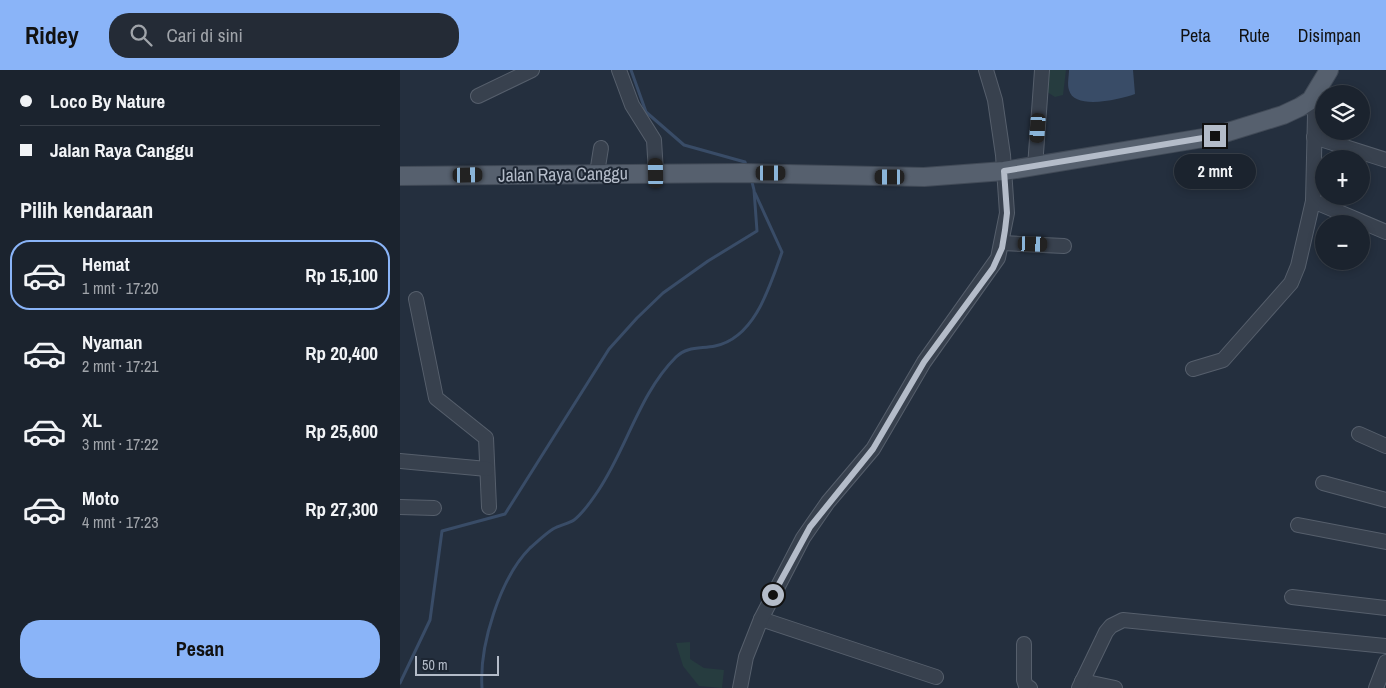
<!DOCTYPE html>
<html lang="id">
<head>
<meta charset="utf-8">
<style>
	:root { --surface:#1b232e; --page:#242b36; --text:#f1f3f6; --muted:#a0a4aa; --line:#39404a; --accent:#8ab4f8 }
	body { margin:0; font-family:"Archivo Narrow",sans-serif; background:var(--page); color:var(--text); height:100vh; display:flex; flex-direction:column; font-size:19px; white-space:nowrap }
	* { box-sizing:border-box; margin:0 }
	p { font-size:16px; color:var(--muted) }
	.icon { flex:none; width:28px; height:28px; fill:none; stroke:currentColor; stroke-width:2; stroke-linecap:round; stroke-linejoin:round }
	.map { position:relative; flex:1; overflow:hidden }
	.sheet { display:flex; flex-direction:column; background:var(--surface); width:400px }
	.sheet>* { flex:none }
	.hud { display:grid; align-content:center; height:110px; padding:0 20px; background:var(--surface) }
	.fabs { position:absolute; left:915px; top:15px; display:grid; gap:10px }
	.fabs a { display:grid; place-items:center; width:55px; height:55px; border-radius:50%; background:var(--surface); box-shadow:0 2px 8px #0003,0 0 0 1px var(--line); font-size:25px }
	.scale { position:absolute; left:15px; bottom:12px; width:84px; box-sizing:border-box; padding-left:5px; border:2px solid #b4bcc9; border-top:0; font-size:14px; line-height:18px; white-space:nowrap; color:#b4bcc9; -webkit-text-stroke:4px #1d2633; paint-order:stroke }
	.end { position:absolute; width:22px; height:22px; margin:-11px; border:6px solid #b4bcc9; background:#111; box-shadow:0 0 0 2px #111 }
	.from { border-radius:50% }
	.bubble { position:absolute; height:35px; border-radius:18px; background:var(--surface); box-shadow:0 2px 8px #0003,0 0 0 1px var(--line); font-size:16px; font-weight:800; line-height:35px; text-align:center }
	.car { position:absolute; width:15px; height:30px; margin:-15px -8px; border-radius:6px; box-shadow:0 0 4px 1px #0007; background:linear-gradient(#222 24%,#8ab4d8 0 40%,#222 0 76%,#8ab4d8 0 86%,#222 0) }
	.hud b { display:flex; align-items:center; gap:18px; height:48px; font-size:19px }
	.hud b+b { border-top:1px solid var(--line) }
	.hud i { width:12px; height:12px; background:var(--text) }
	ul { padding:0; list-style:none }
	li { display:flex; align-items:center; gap:15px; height:70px; margin:0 10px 8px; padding:0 10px; border:2px solid transparent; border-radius:20px }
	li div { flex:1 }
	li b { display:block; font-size:19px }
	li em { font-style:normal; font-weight:800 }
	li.current { border-color:var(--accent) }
	li>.icon { width:45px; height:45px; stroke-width:1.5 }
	h2 { padding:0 20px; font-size:22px; line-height:60px }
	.action { display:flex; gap:10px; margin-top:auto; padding:10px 20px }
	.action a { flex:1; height:58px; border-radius:20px; background:var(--accent); color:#111; font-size:20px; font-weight:800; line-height:58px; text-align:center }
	header { display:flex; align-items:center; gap:30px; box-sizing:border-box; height:70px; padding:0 25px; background:var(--accent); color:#111 }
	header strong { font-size:24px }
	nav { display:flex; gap:28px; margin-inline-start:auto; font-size:18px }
	.search { width:350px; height:45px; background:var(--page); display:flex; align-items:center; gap:12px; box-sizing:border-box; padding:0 18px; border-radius:20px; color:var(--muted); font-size:19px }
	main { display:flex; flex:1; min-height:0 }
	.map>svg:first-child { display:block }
	.green { fill:#263c3f }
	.water { fill:#394c67 }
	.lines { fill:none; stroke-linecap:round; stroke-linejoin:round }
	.stream { stroke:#394c67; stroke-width:3 }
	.minor-casing { stroke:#565f6c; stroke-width:16 }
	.major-casing { stroke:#414a57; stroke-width:20 }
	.minor { stroke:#38414e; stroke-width:14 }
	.major { stroke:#56606e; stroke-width:18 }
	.route { stroke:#b4bcc9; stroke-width:6 }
	.labels { text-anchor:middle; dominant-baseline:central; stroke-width:4; stroke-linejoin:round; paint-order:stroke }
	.street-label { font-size:18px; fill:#b4bcc9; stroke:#1d2633 }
</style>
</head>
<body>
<header>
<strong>Ridey</strong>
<div class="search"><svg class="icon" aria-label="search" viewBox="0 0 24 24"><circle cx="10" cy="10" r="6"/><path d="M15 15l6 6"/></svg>Cari di sini</div>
<nav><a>Peta</a><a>Rute</a><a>Disimpan</a></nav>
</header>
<main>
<section class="sheet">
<div class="hud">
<b><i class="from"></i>Loco By Nature</b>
<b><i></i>Jalan Raya Canggu</b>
</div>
<h2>Pilih kendaraan</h2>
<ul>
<li class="current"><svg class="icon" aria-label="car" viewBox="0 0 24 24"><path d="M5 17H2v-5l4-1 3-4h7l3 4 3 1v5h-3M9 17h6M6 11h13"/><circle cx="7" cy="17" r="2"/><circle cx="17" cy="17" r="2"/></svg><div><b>Hemat</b><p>1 mnt · 17:20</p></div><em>Rp 15,100</em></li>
<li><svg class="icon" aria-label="car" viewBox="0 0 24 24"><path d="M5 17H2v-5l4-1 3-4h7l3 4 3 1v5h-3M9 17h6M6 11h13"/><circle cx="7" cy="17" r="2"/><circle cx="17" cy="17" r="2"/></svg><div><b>Nyaman</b><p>2 mnt · 17:21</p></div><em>Rp 20,400</em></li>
<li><svg class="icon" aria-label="car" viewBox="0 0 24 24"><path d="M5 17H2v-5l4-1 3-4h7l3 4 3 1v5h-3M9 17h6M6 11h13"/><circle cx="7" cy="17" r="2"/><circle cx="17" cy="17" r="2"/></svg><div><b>XL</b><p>3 mnt · 17:22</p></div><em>Rp 25,600</em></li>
<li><svg class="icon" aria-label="car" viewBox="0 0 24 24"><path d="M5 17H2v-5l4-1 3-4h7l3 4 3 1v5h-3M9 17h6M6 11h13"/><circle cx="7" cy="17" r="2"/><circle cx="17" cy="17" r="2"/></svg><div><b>Moto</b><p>4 mnt · 17:23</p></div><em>Rp 27,300</em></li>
</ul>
<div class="action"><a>Pesan</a></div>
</section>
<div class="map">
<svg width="986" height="618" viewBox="0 0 986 618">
	<rect width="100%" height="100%" fill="#242f3e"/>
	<!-- green -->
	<g class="green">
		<polygon points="647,0 666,0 663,25 655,27 647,22"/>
		<polygon points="290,572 290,589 304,598 324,600 322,618 299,616 283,596 276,573"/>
	</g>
	<!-- water -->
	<path class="water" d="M669 0H733L735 24C721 29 674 41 669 20 667 14 669 6 669 0Z"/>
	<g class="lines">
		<!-- stream -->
		<g class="stream">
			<polyline points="231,0 246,42 284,75 345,92 347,98"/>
			<polyline points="0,613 30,550 42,461 105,444 209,279 237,248 263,223 308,191 357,161 354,120 351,108"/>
			<path d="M82 618C79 576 100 508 130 478 137 472 145 464 153 459 160 455 168 454 174 450 183 443 192 430 198 421 227 378 239 324 276 287 287 276 301 279 315 276 355 268 370 216 382 182L355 123"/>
		</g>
		<!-- minor casing -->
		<g class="minor-casing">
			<g id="minor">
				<polyline points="219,0 232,35 254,70 256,103"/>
				<polyline points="78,26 132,0"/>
				<polyline points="914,67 986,90"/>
				<polyline points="635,97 642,0"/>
				<polyline points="197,103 201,78"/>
				<polyline points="913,131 986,162"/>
				<polyline points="602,173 664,176"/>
				<polyline points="16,229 36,328 86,368 89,437"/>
				<polyline points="793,299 823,290 891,213 898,196 913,131 915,45 911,30"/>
				<polyline points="959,364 986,376"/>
				<polyline points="0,391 87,399"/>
				<polyline points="923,413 986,430"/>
				<polyline points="0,437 34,438"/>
				<polyline points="898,455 986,472"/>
				<polyline points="892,527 986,538"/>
				<polyline points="361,549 536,607"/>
				<polyline points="624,574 624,610 626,616 630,618"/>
				<polyline points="682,611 715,618"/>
				<polyline points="340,618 346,587 361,549 403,468 428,432 473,379 524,292 598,188 607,143 603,85 595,30 586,0"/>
				<polyline points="679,618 706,562 711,556 723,550 986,576"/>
				<polyline points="976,618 986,592"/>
			</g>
		</g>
		<!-- major casing -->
		<g class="major-casing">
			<polyline id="major" points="0,106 343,103 524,107 604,101 815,66 883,45 900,37 911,30 929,0"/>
		</g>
		<!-- minor -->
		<use href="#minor" class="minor"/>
		<!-- major -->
		<use href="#major" class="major"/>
	</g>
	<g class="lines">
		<!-- route -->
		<polyline class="route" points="373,525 410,457 473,379 524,292 593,198 602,178 605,160 607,143 604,101 815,66"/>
	</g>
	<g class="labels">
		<!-- street labels -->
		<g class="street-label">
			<text transform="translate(163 104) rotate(-1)">Jalan Raya Canggu</text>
		</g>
	</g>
</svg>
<div class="fabs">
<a><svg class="icon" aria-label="layers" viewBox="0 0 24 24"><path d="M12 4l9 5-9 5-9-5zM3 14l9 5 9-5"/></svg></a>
<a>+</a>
<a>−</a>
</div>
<div class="scale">50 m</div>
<i class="end from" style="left:373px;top:525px"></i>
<i class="end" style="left:815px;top:66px"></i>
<div class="bubble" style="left:774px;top:84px;width:82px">2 mnt</div>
<i class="car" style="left:638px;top:58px;rotate:184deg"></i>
<i class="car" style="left:256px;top:103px;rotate:359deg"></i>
<i class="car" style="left:371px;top:103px;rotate:90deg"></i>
<i class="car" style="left:68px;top:105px;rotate:89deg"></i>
<i class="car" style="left:490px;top:107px;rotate:270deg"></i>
<i class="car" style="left:633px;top:174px;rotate:92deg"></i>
</div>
</main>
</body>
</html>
